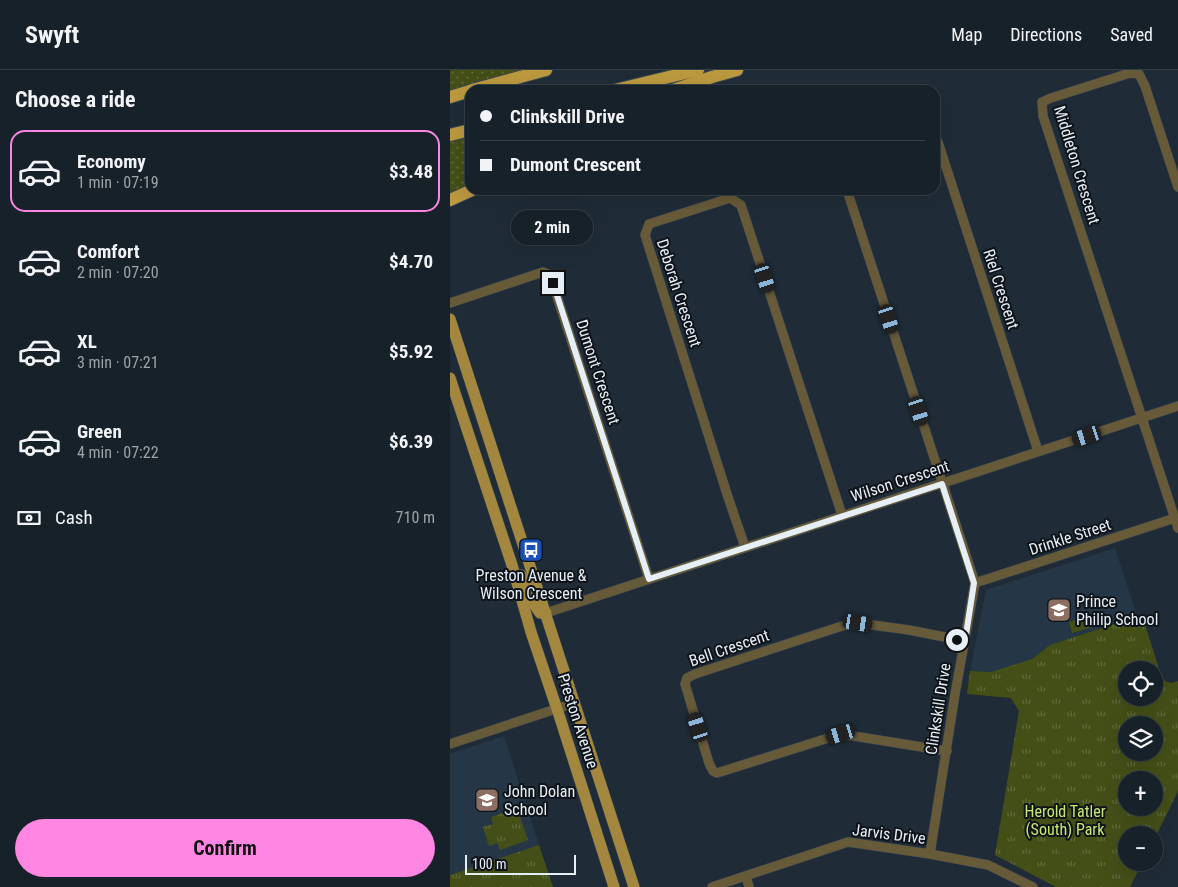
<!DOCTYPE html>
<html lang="en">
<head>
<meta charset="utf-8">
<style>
	:root { --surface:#172129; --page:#202931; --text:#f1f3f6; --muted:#9ea3a8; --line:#363e46; --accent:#fd86e2 }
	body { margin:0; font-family:"Roboto Condensed",sans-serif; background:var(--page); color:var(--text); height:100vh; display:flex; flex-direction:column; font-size:19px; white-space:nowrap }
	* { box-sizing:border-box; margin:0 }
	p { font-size:16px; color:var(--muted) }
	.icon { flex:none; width:28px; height:28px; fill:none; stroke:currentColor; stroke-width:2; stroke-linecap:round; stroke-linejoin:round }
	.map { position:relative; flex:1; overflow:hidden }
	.details { display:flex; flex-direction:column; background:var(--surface); width:450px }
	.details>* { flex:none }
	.guide { position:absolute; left:15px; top:15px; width:475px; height:110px; border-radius:15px; box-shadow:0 5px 20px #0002,0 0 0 1px var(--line); display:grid; align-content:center; height:110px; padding:0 15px; background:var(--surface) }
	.controls { position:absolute; left:668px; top:591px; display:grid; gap:10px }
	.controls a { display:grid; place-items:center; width:45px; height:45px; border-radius:50%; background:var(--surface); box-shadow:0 5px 20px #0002,0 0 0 1px var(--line); font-size:25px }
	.scale { position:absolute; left:15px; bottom:12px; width:111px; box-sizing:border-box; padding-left:5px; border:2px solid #e7eff6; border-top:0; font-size:14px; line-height:18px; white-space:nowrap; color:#e7eff6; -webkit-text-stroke:4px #0e1419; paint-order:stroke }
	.end { position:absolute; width:22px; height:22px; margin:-11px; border:6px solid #e7eff6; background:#111; box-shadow:0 0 0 2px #111 }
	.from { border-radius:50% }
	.bubble { position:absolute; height:35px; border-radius:18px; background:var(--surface); box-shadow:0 5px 20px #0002,0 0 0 1px var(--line); font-size:16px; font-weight:700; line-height:35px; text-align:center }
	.car { position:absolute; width:15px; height:30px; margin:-15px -8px; border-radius:6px; box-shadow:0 0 4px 1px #0007; background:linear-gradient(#222 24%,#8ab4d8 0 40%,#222 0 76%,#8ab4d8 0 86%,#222 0) }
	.guide b { display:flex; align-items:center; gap:18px; height:48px; font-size:19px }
	.guide b+b { border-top:1px solid var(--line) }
	.guide i { width:12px; height:12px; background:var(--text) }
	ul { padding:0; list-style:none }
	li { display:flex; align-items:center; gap:15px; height:82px; margin:0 10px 8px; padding:0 5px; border:2px solid transparent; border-radius:15px }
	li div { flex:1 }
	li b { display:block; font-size:19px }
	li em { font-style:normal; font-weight:700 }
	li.on { border-color:var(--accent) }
	li>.icon { width:45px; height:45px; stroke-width:1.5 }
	h2 { padding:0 15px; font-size:22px; line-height:60px }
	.pay { display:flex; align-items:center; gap:12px; height:55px; padding:0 15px; font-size:19px }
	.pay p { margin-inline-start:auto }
	.action { display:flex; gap:10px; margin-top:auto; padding:10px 15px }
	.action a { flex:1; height:58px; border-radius:30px; background:var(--accent); color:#111; font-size:20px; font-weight:700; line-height:58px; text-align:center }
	header { display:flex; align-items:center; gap:30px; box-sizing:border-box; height:70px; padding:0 25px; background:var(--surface); border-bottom:1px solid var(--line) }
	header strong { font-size:24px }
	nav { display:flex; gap:28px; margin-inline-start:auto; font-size:18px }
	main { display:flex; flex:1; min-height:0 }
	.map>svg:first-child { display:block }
	.built { fill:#253746 }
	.grass { fill:url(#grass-dots) }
	.park { fill:url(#park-tufts); fill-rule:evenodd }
	.pitch { fill:#444f18 }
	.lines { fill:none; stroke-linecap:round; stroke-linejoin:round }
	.minor-casing { stroke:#3b4752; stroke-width:10 }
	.major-casing { stroke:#3b4752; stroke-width:12 }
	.highway-casing { stroke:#3b4752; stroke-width:14 }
	.minor { stroke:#675a39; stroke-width:9 }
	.major { stroke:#a4873f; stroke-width:11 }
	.highway { stroke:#bb993f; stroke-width:12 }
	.route { stroke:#e7eff6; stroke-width:6 }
	.labels { text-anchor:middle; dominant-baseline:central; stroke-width:4; stroke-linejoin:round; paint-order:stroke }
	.street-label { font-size:16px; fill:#e7eff6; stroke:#0e1419 }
	.poi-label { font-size:16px; fill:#e7eff6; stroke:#0e1419; text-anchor:start }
	.park-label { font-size:16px; fill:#cce672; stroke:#0e1419 }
</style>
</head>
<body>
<header>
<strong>Swyft</strong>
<nav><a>Map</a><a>Directions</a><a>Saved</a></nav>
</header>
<main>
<section class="details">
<h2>Choose a ride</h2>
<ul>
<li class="on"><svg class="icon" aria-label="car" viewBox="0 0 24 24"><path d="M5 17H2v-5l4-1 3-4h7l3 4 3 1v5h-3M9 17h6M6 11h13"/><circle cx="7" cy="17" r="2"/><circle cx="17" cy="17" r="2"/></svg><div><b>Economy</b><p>1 min · 07:19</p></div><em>$3.48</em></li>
<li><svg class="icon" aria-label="car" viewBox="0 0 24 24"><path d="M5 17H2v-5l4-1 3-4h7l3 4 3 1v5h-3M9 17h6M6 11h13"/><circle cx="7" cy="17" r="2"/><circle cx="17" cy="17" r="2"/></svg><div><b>Comfort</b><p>2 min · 07:20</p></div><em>$4.70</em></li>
<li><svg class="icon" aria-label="car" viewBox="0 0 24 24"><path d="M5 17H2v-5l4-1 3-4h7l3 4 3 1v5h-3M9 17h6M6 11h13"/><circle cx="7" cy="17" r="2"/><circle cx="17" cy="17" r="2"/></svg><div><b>XL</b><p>3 min · 07:21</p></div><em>$5.92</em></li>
<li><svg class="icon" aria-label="car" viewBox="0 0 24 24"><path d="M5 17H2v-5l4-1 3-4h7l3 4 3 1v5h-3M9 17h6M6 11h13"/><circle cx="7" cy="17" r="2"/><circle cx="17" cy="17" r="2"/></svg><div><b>Green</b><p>4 min · 07:22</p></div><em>$6.39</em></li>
</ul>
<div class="pay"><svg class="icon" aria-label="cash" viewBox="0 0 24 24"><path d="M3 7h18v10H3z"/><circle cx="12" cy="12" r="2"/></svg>Cash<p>710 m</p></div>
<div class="action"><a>Confirm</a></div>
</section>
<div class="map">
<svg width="728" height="817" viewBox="0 0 728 817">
	<defs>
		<pattern id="grass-dots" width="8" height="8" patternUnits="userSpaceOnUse" patternTransform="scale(1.25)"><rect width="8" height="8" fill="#444f18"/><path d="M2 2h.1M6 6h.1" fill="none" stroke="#5f693a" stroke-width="1.8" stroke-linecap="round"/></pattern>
		<pattern id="park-tufts" width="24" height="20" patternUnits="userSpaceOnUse" patternTransform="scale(1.25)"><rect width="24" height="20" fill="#444f18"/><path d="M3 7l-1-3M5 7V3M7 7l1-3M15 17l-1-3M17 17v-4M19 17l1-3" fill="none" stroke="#5f693a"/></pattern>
	</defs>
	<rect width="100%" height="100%" fill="#1f2c37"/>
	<!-- built -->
	<g class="built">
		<polygon points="665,478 687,546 600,575 582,589 541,602 520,601 535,525 536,520"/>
		<polygon points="54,666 89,775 0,805 0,684"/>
	</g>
	<!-- grass -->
	<g class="grass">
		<polygon points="0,0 73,0 0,20"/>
		<polygon points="20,65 20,117 0,126 0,71"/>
	</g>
	<!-- park -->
	<g class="park">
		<path d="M692 545 711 605 715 611 721 613 728 611V721L704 770V765H676V792L692 793 680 817H606L545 785 569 641 561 628 517 624 520 601 541 602 582 589 600 575ZM676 600H704V628H676ZM676 655H704V682H676ZM676 710H704V738H676Z"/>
		<polygon points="67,738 78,770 50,780 47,773 39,776 33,757 43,754 41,747"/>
		<polygon points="89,775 103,817 0,817 0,805"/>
	</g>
	<!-- pitch -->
	<g class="pitch">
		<polygon points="643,545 646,556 622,563 619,552"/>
		<polygon points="620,770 624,785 611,789 607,774"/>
	</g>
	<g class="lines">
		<!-- minor casing -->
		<g class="minor-casing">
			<g id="minor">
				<polyline points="485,67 488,72 588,381"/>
				<polyline points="728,117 695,16 689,4 680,3 601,28 592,32 593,46 728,458"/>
				<polyline points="397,120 525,513 505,624 480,784"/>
				<polyline points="0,233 93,202 100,205 199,509"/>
				<polyline points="295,477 277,424 195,165 199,154 280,128 291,135 392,445"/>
				<polyline points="525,513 725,448"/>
				<polyline points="96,543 728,336"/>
				<polyline points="0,674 124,633"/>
				<polyline points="497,681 391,664 267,703 263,701 259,693 235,614 237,608 245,604 392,556 408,553 459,560 515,571"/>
				<polyline points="296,806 299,817"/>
				<polyline points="262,817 398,772 480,784 538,795 583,817"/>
			</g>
		</g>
		<!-- major casing -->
		<g class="major-casing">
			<g id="major">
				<polyline points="0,249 184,817"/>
				<polyline points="0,308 62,495 81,562 110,648 164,817"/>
				<polyline points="71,505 83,533 90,543 96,543"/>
			</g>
		</g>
		<!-- highway casing -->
		<g class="highway-casing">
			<g id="highway">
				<polyline points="22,20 96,0"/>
				<polyline points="165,20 248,0"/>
				<polyline points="223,20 262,7 287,0"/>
				<polyline points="0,27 20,21"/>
				<polyline points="0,65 20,60"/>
				<polyline points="0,130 22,120"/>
			</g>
		</g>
		<!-- minor -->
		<use href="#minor" class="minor"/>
		<!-- major -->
		<use href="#major" class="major"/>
		<!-- highway -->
		<use href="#highway" class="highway"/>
	</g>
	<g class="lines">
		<!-- route -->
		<polyline class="route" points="103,213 199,509 492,414 524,513 515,571 507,570"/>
	</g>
	<!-- icons -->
	<defs>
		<g id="bus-square" transform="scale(1.25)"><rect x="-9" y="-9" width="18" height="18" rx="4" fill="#1a4fb4" stroke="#0e1419"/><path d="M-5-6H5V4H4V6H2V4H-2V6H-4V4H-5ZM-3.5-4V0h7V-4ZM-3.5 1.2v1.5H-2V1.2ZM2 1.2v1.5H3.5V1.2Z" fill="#fff"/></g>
		<g id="school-square" transform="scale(1.25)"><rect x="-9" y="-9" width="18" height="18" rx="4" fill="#8d6e63" stroke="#0e1419"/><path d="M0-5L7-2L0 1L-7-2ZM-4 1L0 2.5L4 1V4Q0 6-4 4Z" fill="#fff"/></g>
	</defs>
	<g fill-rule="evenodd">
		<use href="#bus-square" x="81" y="480"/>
		<use href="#school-square" x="609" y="540"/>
		<use href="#school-square" x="37" y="730"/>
	</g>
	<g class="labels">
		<!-- street labels -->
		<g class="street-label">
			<text transform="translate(627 95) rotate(73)">Middleton Crescent</text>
			<text transform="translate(551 219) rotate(72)">Riel Crescent</text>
			<text transform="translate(229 223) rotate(72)">Deborah Crescent</text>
			<text transform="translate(148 302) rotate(72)">Dumont Crescent</text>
			<text transform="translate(450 411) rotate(-18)">Wilson Crescent</text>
			<text transform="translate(620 467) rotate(-18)">Drinkle Street</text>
			<text transform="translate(279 578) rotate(-19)">Bell Crescent</text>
			<text transform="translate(488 639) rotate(-81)">Clinkskill Drive</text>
			<text transform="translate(128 651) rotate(72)">Preston Avenue</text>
			<text transform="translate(439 764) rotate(7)">Jarvis Drive</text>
		</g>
		<!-- poi labels -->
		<g class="poi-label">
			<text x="81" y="505" text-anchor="middle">Preston Avenue &amp;<tspan x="81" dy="18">Wilson Crescent</tspan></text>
			<text x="626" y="531">Prince<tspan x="626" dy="18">Philip School</tspan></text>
			<text x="54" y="721">John Dolan<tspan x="54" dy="18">School</tspan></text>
		</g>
		<!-- park labels -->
		<g class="park-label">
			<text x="615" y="741">Herold Tatler<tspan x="615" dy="18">(South) Park</tspan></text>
		</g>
	</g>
</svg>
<div class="controls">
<a><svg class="icon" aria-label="locate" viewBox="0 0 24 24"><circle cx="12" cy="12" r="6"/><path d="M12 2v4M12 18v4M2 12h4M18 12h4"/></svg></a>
<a><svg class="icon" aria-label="layers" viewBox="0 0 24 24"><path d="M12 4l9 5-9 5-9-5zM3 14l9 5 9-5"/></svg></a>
<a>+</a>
<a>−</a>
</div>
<div class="scale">100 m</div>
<i class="end from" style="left:507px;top:570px"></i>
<i class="end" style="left:103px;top:213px"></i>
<div class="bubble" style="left:61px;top:140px;width:82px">2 min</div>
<i class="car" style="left:315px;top:208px;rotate:162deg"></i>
<i class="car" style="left:439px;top:249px;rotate:162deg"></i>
<i class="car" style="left:469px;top:341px;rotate:162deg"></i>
<i class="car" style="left:637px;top:366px;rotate:252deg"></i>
<i class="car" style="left:408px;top:553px;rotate:99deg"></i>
<i class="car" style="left:248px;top:657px;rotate:342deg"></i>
<i class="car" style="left:391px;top:664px;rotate:253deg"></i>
<div class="guide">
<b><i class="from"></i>Clinkskill Drive</b>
<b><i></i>Dumont Crescent</b>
</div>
</div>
</main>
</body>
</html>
